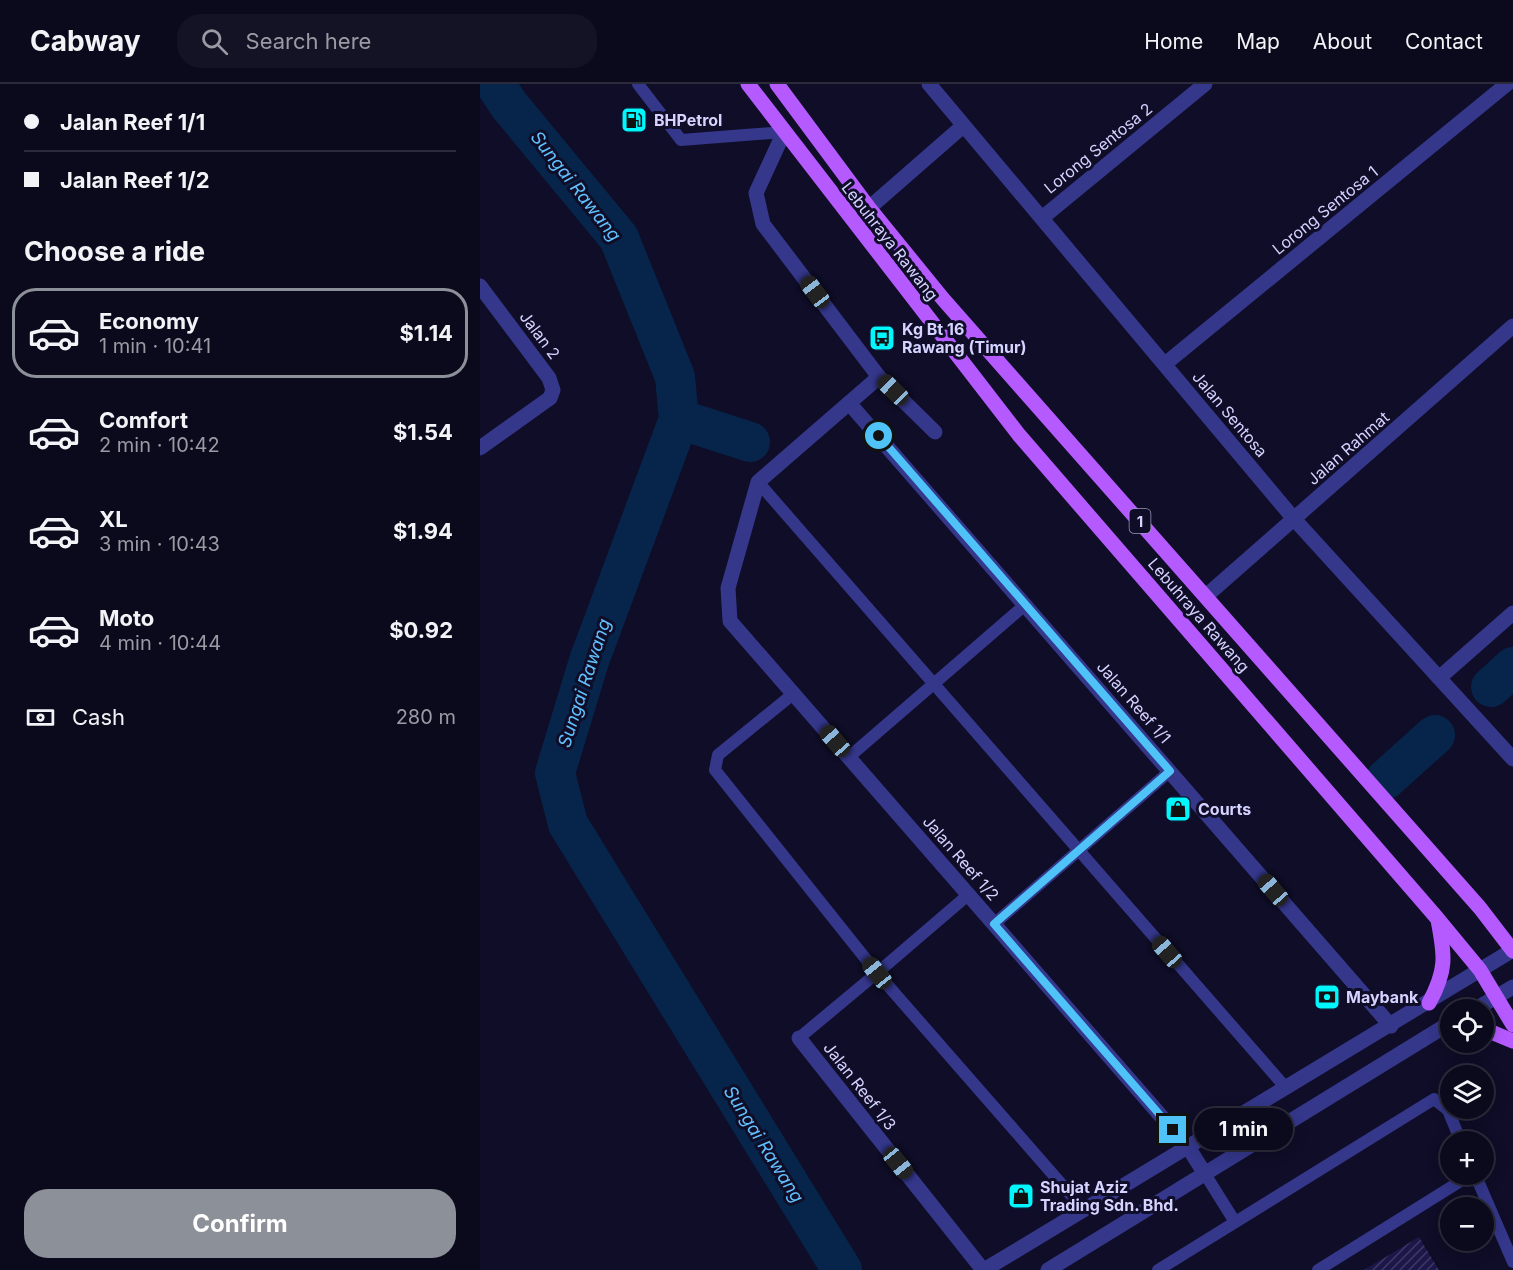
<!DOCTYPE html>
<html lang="en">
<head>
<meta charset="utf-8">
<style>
	:root { --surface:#0b0a1d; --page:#141326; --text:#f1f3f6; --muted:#9a9aa4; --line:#2b2b3b; --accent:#8c9099 }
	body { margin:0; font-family:Inter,sans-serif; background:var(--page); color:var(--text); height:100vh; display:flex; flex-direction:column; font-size:22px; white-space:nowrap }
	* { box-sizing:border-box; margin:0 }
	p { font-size:20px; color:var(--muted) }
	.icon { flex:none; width:33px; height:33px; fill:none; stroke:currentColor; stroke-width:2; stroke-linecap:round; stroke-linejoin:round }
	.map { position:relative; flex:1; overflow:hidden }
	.panel { display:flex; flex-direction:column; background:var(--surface); width:480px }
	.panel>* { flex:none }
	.guide { display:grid; align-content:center; height:132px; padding:0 24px; background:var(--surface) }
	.buttons { position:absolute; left:960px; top:915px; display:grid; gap:12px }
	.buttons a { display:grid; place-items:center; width:54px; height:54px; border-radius:50%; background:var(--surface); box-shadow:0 3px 15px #0003,0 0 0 2px var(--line); font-size:30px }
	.end { position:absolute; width:27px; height:27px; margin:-14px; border:8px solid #4fc3f7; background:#111; box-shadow:0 0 0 3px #111 }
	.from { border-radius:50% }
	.bubble { position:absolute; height:42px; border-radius:21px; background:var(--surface); box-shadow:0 3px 15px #0003,0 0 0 2px var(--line); font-size:20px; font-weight:700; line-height:42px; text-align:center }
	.car { position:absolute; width:18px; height:36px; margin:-18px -9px; border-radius:8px; box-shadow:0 0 4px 2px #0007; background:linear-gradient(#222 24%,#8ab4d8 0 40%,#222 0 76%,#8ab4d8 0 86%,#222 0) }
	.guide b { display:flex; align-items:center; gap:21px; height:57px; font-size:22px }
	.guide b+b { border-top:2px solid var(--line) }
	.guide i { width:15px; height:15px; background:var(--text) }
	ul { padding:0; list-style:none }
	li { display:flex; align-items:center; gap:18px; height:90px; margin:0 12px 9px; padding:0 12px; border:3px solid transparent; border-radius:24px }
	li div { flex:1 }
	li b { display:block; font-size:22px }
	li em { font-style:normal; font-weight:700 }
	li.selected { border-color:var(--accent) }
	li>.icon { width:54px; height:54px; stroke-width:1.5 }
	h2 { padding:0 24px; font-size:27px; line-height:72px }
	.pay { display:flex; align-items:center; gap:15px; height:66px; padding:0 24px; font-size:22px }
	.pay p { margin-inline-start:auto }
	.primary-button { display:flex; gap:12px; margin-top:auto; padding:12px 24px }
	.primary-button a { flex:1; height:69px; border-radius:24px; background:var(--accent); color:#fff; font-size:24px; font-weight:700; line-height:69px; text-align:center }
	header { display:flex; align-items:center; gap:36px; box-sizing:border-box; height:84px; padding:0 30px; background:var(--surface); border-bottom:2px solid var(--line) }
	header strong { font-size:28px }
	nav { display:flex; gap:33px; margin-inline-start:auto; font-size:21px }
	.search { width:420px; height:54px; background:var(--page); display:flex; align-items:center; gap:15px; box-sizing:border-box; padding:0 21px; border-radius:24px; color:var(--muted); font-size:22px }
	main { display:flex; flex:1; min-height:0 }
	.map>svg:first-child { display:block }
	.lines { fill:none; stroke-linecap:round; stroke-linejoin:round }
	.river { stroke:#07254b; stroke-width:40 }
	.building { fill:url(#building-hatch); filter:url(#shadow) }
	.service { stroke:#34378a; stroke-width:12 }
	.minor { stroke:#34378a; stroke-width:15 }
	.primary { stroke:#b55aff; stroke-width:15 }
	.route { stroke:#4fc3f7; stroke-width:8 }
	.labels { text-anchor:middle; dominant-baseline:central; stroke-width:6; stroke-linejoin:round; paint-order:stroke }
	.shield { fill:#0f0d27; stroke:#9a98be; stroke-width:1.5 }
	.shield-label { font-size:15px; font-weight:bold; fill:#d5d3ff }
	.poi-label { font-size:16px; font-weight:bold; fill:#d5d3ff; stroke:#0f0d27; text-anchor:start }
	.street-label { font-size:16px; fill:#d5d3ff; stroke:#0f0d27 }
	.water-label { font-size:18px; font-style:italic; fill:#61c1ff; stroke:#0f0d27 }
</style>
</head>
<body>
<header>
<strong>Cabway</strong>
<div class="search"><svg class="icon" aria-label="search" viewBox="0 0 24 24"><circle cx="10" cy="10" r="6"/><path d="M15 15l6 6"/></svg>Search here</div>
<nav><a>Home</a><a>Map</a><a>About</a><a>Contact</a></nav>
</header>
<main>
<section class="panel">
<div class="guide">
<b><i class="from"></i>Jalan Reef 1/1</b>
<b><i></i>Jalan Reef 1/2</b>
</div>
<h2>Choose a ride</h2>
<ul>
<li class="selected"><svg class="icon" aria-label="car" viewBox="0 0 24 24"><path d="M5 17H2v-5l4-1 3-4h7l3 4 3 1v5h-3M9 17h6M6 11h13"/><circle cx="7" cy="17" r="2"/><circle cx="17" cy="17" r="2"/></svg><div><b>Economy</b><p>1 min · 10:41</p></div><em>$1.14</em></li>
<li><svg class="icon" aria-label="car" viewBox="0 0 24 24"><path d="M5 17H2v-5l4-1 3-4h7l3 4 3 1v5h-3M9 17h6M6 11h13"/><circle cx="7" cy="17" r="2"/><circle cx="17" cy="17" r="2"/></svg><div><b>Comfort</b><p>2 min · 10:42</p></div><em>$1.54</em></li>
<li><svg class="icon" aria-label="car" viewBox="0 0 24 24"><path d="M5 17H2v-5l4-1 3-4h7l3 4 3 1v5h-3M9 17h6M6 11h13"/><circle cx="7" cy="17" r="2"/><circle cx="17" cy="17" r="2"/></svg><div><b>XL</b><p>3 min · 10:43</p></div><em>$1.94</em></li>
<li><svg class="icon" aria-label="car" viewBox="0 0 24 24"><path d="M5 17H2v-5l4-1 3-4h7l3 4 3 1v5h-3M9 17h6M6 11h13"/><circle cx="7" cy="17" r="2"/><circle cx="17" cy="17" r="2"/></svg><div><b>Moto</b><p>4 min · 10:44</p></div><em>$0.92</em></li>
</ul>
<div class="pay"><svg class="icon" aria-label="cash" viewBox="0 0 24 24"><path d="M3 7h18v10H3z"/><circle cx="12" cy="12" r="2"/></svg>Cash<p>280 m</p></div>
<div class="primary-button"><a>Confirm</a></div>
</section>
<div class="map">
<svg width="1033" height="1186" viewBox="0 0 1033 1186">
	<defs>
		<pattern id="building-hatch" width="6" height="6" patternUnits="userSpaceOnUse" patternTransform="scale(1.5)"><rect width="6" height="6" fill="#1e174a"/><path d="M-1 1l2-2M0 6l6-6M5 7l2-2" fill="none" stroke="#3e3865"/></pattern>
		<filter id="shadow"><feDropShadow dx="3.5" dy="6" stdDeviation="1.5" flood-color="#0009"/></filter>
	</defs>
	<rect width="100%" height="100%" fill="#0f0d27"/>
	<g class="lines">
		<!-- river -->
		<g class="river">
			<polyline points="15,0 29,21 139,154 195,293 199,335 109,577 75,689 88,740 362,1186"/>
			<polyline points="199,335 270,358"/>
			<polyline points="1011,603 1033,583"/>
			<polyline points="906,695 955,651"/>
		</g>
	</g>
	<!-- building -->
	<polygon class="building" points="939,1153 959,1186 884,1186"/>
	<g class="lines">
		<!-- service -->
		<g class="service">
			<polyline points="158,0 201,56 304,48"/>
			<polyline points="278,398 806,1004"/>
			<polyline points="313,610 238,671 235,686 397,889 319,954"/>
			<polyline points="369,673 545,521"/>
			<polyline points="488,811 397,889 604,1126"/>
			<polyline points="514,840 690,687"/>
			<polyline points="725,1090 755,1138"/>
			<polyline points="995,1090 1033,1178"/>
			<polyline points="678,1186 954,1015 968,1026 981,1058"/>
			<polyline points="838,1186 992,1090"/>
		</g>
		<!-- minor -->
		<g class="minor">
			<polyline points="449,0 814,435 1033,675"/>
			<polyline points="304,48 276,109 283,140 399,293 455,348"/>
			<polyline points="389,124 483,42"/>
			<polyline points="562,134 725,0"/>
			<polyline points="0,202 69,294 73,306 70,314 0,364"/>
			<polyline points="685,280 1027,0"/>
			<polyline points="399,293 278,398 248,504 250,537 708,1063 725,1090"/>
			<polyline points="369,319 911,942"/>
			<polyline points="726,512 1033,242"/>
			<polyline points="959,594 1033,529"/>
			<polyline points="994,926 1033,903"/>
			<polyline points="319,954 503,1186"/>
			<polyline points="504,1186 1033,866"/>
			<polyline points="568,1186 970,939"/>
		</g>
		<!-- primary -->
		<g class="primary">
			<polyline points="268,0 539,351 957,834 1000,886 1033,941"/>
			<polyline points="297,0 389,124 463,215 1000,824 1033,867"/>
			<path d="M949 919C967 886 965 872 958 836"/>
			<polyline points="1004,945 1033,957"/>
		</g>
	</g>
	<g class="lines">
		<!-- route -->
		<polyline class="route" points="399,352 690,687 514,840 693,1046"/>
	</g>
	<!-- icons -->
	<defs>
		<g id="fuel-square" transform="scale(1.35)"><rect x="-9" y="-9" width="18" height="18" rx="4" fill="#00f7fe" stroke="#0f0d27"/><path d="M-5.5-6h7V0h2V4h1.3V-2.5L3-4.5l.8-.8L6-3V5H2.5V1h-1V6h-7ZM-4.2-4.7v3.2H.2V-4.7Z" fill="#111"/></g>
		<g id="bus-square" transform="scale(1.35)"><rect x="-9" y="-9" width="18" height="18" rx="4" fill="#00f7fe" stroke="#0f0d27"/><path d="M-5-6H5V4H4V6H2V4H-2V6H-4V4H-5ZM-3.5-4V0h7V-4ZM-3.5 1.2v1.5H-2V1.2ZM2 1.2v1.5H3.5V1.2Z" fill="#111"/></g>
		<g id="shop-square" transform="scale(1.35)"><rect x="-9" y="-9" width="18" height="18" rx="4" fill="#00f7fe" stroke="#0f0d27"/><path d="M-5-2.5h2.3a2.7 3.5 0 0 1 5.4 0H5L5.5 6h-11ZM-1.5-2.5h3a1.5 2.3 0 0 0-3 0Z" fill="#111"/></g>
		<g id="bank-square" transform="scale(1.35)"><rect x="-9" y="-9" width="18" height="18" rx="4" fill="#00f7fe" stroke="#0f0d27"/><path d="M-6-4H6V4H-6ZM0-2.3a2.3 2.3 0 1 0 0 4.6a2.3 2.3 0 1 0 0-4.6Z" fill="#111"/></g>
	</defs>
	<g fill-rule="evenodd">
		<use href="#fuel-square" x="154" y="36"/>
		<use href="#bus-square" x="402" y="254"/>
		<use href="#shop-square" x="698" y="725"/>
		<use href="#bank-square" x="847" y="913"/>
		<use href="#shop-square" x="541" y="1112"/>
	</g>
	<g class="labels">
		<!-- shield labels -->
		<rect class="shield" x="649.5" y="425" width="21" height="24" rx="4.5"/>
		<g class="shield-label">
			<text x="660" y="437">1</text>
		</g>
		<!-- poi labels -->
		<g class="poi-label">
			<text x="174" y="36">BHPetrol</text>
			<text x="422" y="245">Kg Bt 16<tspan x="422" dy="18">Rawang (Timur)</tspan></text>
			<text x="718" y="725">Courts</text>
			<text x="866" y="913">Maybank</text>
			<text x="560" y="1103">Shujat Aziz<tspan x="560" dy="18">Trading Sdn. Bhd.</tspan></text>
		</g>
		<!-- street labels -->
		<g class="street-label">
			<text transform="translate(618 64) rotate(-39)">Lorong Sentosa 2</text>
			<text transform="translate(845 126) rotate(-39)">Lorong Sentosa 1</text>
			<text transform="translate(410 157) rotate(52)">Lebuhraya Rawang</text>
			<text transform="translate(60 251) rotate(53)">Jalan 2</text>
			<text transform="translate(750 330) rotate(50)">Jalan Sentosa</text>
			<text transform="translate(868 364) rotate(-41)">Jalan Rahmat</text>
			<text transform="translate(719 531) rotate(49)">Lebuhraya Rawang</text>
			<text transform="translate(654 618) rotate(49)">Jalan Reef 1/1</text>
			<text transform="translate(481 774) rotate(49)">Jalan Reef 1/2</text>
			<text transform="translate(380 1002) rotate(52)">Jalan Reef 1/3</text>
		</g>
		<!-- water labels -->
		<g class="water-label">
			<text transform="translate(96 102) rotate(52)">Sungai Rawang</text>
			<text transform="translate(104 599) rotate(-72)">Sungai Rawang</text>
			<text transform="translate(284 1060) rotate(58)">Sungai Rawang</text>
		</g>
	</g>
</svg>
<div class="buttons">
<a><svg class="icon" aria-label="locate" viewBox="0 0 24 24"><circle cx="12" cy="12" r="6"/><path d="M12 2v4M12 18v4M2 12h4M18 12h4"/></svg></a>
<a><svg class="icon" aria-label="layers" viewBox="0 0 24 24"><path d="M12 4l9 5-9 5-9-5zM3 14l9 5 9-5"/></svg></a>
<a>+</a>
<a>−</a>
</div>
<i class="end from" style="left:399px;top:352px"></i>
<i class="end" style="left:693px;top:1046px"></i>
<div class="bubble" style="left:714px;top:1024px;width:99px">1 min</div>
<i class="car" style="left:335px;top:208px;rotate:323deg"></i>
<i class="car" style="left:413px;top:306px;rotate:314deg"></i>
<i class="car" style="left:355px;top:657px;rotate:319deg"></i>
<i class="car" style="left:793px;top:806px;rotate:319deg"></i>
<i class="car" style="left:687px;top:868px;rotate:319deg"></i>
<i class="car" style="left:397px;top:889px;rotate:321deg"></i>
<i class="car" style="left:418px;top:1079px;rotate:141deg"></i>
</div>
</main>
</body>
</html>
